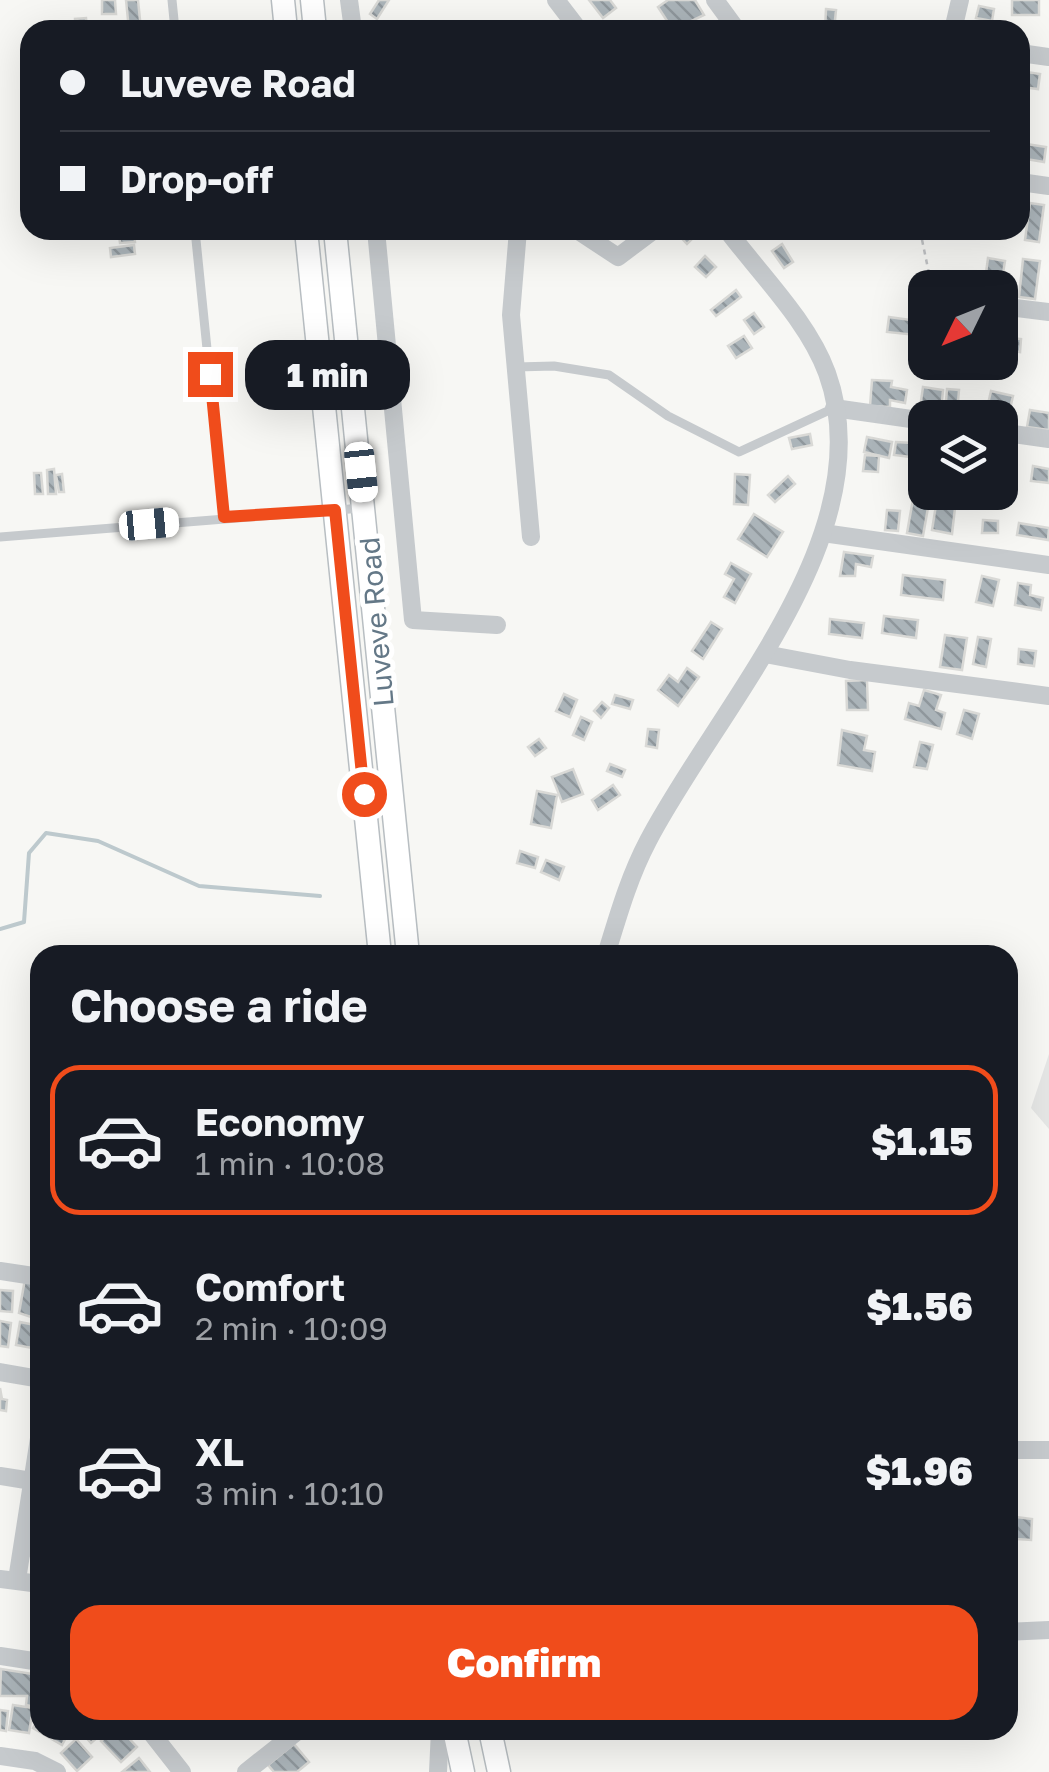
<!DOCTYPE html>
<html lang="en">
<head>
<meta charset="utf-8">
<style>
	:root { --surface:#171b24; --page:#242831; --text:#f1f3f6; --muted:#9ea1a6; --line:#363941; --accent:#f04c1b }
	body { margin:0; font-family:"Golos Text",sans-serif; background:var(--page); color:var(--text); height:100vh; display:flex; flex-direction:column; font-size:38px; white-space:nowrap }
	* { box-sizing:border-box; margin:0 }
	p { font-size:32px; color:var(--muted) }
	.icon { flex:none; width:55px; height:55px; fill:none; stroke:currentColor; stroke-width:2; stroke-linecap:round; stroke-linejoin:round }
	.map { position:relative; flex:1; overflow:hidden }
	.panel { position:absolute; left:30px; top:945px; width:988px; height:795px; display:flex; flex-direction:column; background:var(--surface); border-radius:30px; box-shadow:0 10px 40px #0002 }
	.panel>* { flex:none }
	.top-card { position:absolute; left:20px; top:20px; width:1010px; height:220px; border-radius:30px; box-shadow:0 10px 40px #0002; display:grid; align-content:center; height:220px; padding:0 40px; background:var(--surface) }
	.needle { width:65px; rotate:227deg }
	.fabs { position:absolute; left:908px; top:270px; display:grid; gap:20px }
	.fabs a { display:grid; place-items:center; width:110px; height:110px; border-radius:20px; background:var(--surface); box-shadow:0 10px 40px #0002; font-size:50px }
	.end { position:absolute; width:45px; height:45px; margin:-22px; border:12px solid #f04c1b; background:#fff; box-shadow:0 0 0 5px #fff }
	.from { border-radius:50% }
	.bubble { position:absolute; height:70px; border-radius:30px; background:var(--surface); box-shadow:0 10px 40px #0002; font-size:32px; font-weight:800; line-height:70px; text-align:center }
	.car { position:absolute; width:30px; height:60px; margin:-30px -15px; border-radius:12px; box-shadow:0 0 8px 2px #0007; background:linear-gradient(#fff 24%,#345 0 40%,#fff 0 76%,#345 0 86%,#fff 0) }
	.top-card b { display:flex; align-items:center; gap:35px; height:95px; font-size:38px }
	.top-card b+b { border-top:2px solid var(--line) }
	.top-card i { width:25px; height:25px; background:var(--text) }
	ul { padding:0; list-style:none }
	li { display:flex; align-items:center; gap:30px; height:150px; margin:0 20px 15px; padding:0 20px; border:5px solid transparent; border-radius:30px }
	li div { flex:1 }
	li b { display:block; font-size:38px }
	li em { font-style:normal; font-weight:800 }
	li.on { border-color:var(--accent) }
	li>.icon { width:90px; height:90px; stroke-width:1.5 }
	h2 { padding:0 40px; font-size:45px; line-height:120px }
	.primary-button { display:flex; gap:20px; margin-top:auto; padding:20px 40px }
	.primary-button a { flex:1; height:115px; border-radius:30px; background:var(--accent); color:#fff; font-size:40px; font-weight:800; line-height:115px; text-align:center }
	.map>svg:first-child { display:block }
	.built { fill:#e5e6e5 }
	.lines { fill:none; stroke-linecap:round; stroke-linejoin:round }
	.stream { stroke:#bdc9cd; stroke-width:4 }
	.building { fill:url(#building-back-hatch); stroke:#d9d9d6; stroke-width:2.5 }
	.secondary-casing { stroke:#b8bec2; stroke-width:25 }
	.path { stroke:#c0c2c4; stroke-width:2.5; stroke-dasharray:5 5; stroke-linecap:butt }
	.lane { stroke:#c6cacd; stroke-width:9 }
	.street { stroke:#c6cacd; stroke-width:18 }
	.secondary { stroke:#fff; stroke-width:22 }
	.route { stroke:#f04c1b; stroke-width:12 }
	.labels { text-anchor:middle; dominant-baseline:central; stroke-width:10; stroke-linejoin:round; paint-order:stroke }
	.street-label { font-size:28px; fill:#647887; stroke:#fff }
</style>
</head>
<body>
<div class="map">
<svg width="1049" height="1772" viewBox="0 0 1049 1772">
	<defs>
		<pattern id="building-back-hatch" width="6" height="6" patternUnits="userSpaceOnUse" patternTransform="scale(2.5)"><rect width="6" height="6" fill="#abb4b9"/><path d="M-1 5l2 2M0 0l6 6M5-1l2 2" fill="none" stroke="#8f979c"/></pattern>
	</defs>
	<rect width="100%" height="100%" fill="#f7f7f4"/>
	<!-- built -->
	<polygon class="built" points="1049,1054 1049,1129 1031,1108"/>
	<g class="lines">
		<!-- stream -->
		<polyline class="stream" points="0,929 24,922 29,853 46,833 98,841 199,886 320,896"/>
	</g>
	<!-- building -->
	<g class="building">
		<polygon points="102,0 115,0 116,14 102,14"/>
		<polygon points="126,0 138,0 141,30 129,30"/>
		<polygon points="379,0 389,0 377,19 370,14"/>
		<polygon points="589,0 610,0 616,8 603,18"/>
		<polygon points="668,0 695,0 704,15 673,30 658,7"/>
		<rect x="1012" y="0" width="27" height="15"/>
		<polygon points="979,6 994,9 992,21 976,18"/>
		<polygon points="826,9 836,10 834,30 825,30"/>
		<polygon points="86,18 87,30 75,30 75,19"/>
		<polygon points="1020,71 1040,74 1038,89 1020,87"/>
		<polygon points="1020,143 1046,147 1044,162 1020,158"/>
		<polygon points="1030,203 1044,205 1039,242 1025,240"/>
		<polygon points="674,230 695,230 698,233 687,244"/>
		<polygon points="134,234 135,242 120,243 119,235"/>
		<polygon points="782,244 793,262 784,268 772,251"/>
		<polygon points="134,245 135,254 111,257 110,248"/>
		<polygon points="705,256 716,267 706,277 695,267"/>
		<polygon points="988,258 1005,261 1000,292 1000,288 984,288"/>
		<polygon points="1023,259 1040,261 1035,299 1019,297"/>
		<polygon points="736,290 741,297 716,316 711,310"/>
		<polygon points="754,313 764,327 754,334 744,320"/>
		<polygon points="889,317 918,321 916,335 887,332"/>
		<polygon points="744,336 752,348 736,358 728,346"/>
		<polygon points="1003,337 1021,339 1020,352 1001,350"/>
		<polygon points="872,380 892,381 891,387 907,390 905,403 890,400 890,407 870,406"/>
		<polygon points="923,387 943,390 941,411 920,408"/>
		<polygon points="947,389 959,390 958,402 946,401"/>
		<polygon points="991,391 1013,396 1010,409 988,404"/>
		<polygon points="1030,410 1049,413 1049,430 1027,427"/>
		<polygon points="810,434 812,445 792,449 789,438"/>
		<polygon points="867,437 892,442 889,458 864,452"/>
		<polygon points="896,442 912,443 911,457 894,455"/>
		<polygon points="865,455 879,456 878,472 863,471"/>
		<polygon points="1033,466 1049,469 1049,483 1031,481"/>
		<polygon points="54,469 56,494 48,494 47,470"/>
		<polygon points="34,473 41,473 43,494 35,494"/>
		<polygon points="62,474 64,492 59,492 56,475"/>
		<polygon points="735,474 750,475 748,505 734,504"/>
		<polygon points="788,476 795,484 775,502 768,495"/>
		<polygon points="913,499 929,502 923,536 907,533"/>
		<polygon points="936,505 955,508 952,534 932,530"/>
		<polygon points="887,510 900,511 898,531 885,530"/>
		<polygon points="754,514 783,532 767,557 738,539"/>
		<polygon points="983,520 998,521 998,533 982,533"/>
		<polygon points="1019,523 1049,528 1048,540 1017,535"/>
		<polygon points="844,552 873,556 871,567 856,564 855,576 840,576"/>
		<polygon points="731,563 751,574 735,603 724,597 734,579 725,574"/>
		<polygon points="903,575 945,580 943,600 901,595"/>
		<polygon points="982,576 999,580 993,606 976,602"/>
		<polygon points="1018,583 1031,585 1030,595 1043,598 1041,610 1015,605"/>
		<polygon points="884,616 918,620 916,638 882,633"/>
		<polygon points="830,619 864,623 862,638 829,634"/>
		<polygon points="711,622 722,629 703,659 692,651"/>
		<polygon points="945,635 967,638 962,670 940,667"/>
		<polygon points="978,637 991,639 986,667 973,664"/>
		<polygon points="1019,649 1036,651 1034,666 1018,664"/>
		<polygon points="687,668 699,677 678,706 658,690 669,675 678,682"/>
		<polygon points="867,680 868,710 847,710 846,681"/>
		<polygon points="924,690 941,695 936,710 945,713 941,729 905,719 909,703 919,706"/>
		<polygon points="564,694 577,700 570,717 556,711"/>
		<polygon points="615,695 633,700 630,709 612,704"/>
		<polygon points="602,702 609,708 601,718 594,711"/>
		<polygon points="964,710 979,714 972,739 957,734"/>
		<polygon points="581,717 592,722 584,740 573,735"/>
		<polygon points="648,729 659,730 657,748 646,746"/>
		<polygon points="842,730 867,736 864,750 875,752 872,771 838,765"/>
		<polygon points="539,739 546,748 535,756 528,747"/>
		<polygon points="920,742 933,745 927,769 914,767"/>
		<polygon points="610,764 625,770 622,777 607,771"/>
		<polygon points="573,769 583,794 562,802 552,777"/>
		<polygon points="613,785 620,795 598,810 592,800"/>
		<polygon points="537,791 557,795 551,828 531,824"/>
		<polygon points="520,851 538,857 535,868 517,863"/>
		<polygon points="546,860 564,867 559,880 541,872"/>
		<polygon points="25,1279 40,1282 40,1320 19,1313"/>
		<polygon points="0,1290 13,1291 12,1312 0,1311"/>
		<polygon points="0,1321 11,1323 8,1347 0,1346"/>
		<polygon points="20,1322 40,1326 38,1349 16,1345"/>
		<polygon points="0,1388 2,1399 7,1400 6,1411 0,1410"/>
		<polygon points="1016,1517 1032,1519 1031,1540 1015,1539"/>
		<polygon points="33,1518 40,1520 40,1558 25,1555"/>
		<polygon points="1,1669 39,1675 35,1707 26,1705 27,1696 0,1696"/>
		<polygon points="13,1705 33,1708 29,1733 9,1730"/>
		<polygon points="0,1710 8,1711 6,1731 0,1730"/>
		<polygon points="40,1716 40,1730 70,1730 62,1745 33,1728"/>
		<polygon points="87,1730 106,1730 91,1743 83,1734"/>
		<polygon points="113,1730 121,1730 137,1747 121,1762 101,1741"/>
		<polygon points="76,1739 92,1757 77,1771 61,1753"/>
		<polygon points="294,1744 309,1762 297,1772 274,1772 268,1765"/>
		<polygon points="139,1758 150,1772 122,1772"/>
	</g>
	<g class="lines">
		<!-- secondary casing -->
		<g class="secondary-casing">
			<g id="secondary">
				<polyline points="283,0 286,30"/>
				<polyline points="312,0 315,30"/>
				<polyline points="306,230 380,955"/>
				<polyline points="335,230 408,955"/>
				<polyline points="454,1730 463,1772"/>
				<polyline points="490,1730 499,1772"/>
			</g>
		</g>
		<!-- path -->
		<polyline class="path" points="920,230 932,288"/>
		<!-- lane -->
		<g class="lane">
			<polyline points="172,0 175,30"/>
			<polyline points="195,230 224,517"/>
			<polyline points="516,367 554,366 609,375 668,416 739,452 834,408"/>
			<polyline points="0,537 362,508"/>
		</g>
		<!-- street -->
		<g class="street">
			<polyline points="349,0 353,30"/>
			<polyline points="556,0 579,30"/>
			<polyline points="715,0 737,30"/>
			<polyline points="953,30 960,0"/>
			<polyline points="1020,53 1049,57"/>
			<polyline points="1020,182 1049,186"/>
			<polyline points="376,230 413,620 497,625"/>
			<polyline points="518,230 511,315 531,537"/>
			<polyline points="577,230 618,257 654,230"/>
			<polyline points="1000,306 1049,312"/>
			<polyline points="834,408 925,421"/>
			<polyline points="1000,432 1049,439"/>
			<polyline points="823,533 1049,565"/>
			<polyline points="765,654 850,670 1049,696"/>
			<path d="M606 955C618 916 629 877 648 841 717 708 885 533 827 373 808 321 760 274 727 230"/>
			<polyline points="0,1271 40,1277"/>
			<polyline points="0,1372 40,1379"/>
			<polyline points="1008,1450 1049,1450"/>
			<polyline points="0,1476 32,1481"/>
			<polyline points="0,1579 40,1584"/>
			<polyline points="17,1580 40,1432"/>
			<polyline points="1008,1632 1049,1630"/>
			<polyline points="0,1656 40,1662"/>
			<polyline points="149,1730 182,1772"/>
			<polyline points="0,1756 35,1761 57,1772"/>
			<polyline points="246,1772 299,1730"/>
			<polyline points="438,1772 440,1730"/>
		</g>
		<!-- secondary -->
		<use href="#secondary" class="secondary"/>
	</g>
	<g class="lines">
		<!-- route -->
		<polyline class="route" points="210,374 224,517 335,510 364,794"/>
	</g>
	<g class="labels">
		<!-- street labels -->
		<g class="street-label">
			<text transform="translate(376 622) rotate(-95)">Luveve Road</text>
		</g>
	</g>
</svg>
<div class="fabs">
<a><svg class="needle" viewBox="-14 -14 28 28"><path d="M0-13l5 13h-10z" fill="#e53935"/><path d="M0 13l5-13h-10z" fill="#9ea1a6"/></svg></a>
<a><svg class="icon" aria-label="layers" viewBox="0 0 24 24"><path d="M12 4l9 5-9 5-9-5zM3 14l9 5 9-5"/></svg></a>
</div>
<i class="end from" style="left:364px;top:794px"></i>
<i class="end" style="left:210px;top:374px"></i>
<div class="bubble" style="left:245px;top:340px;width:165px">1 min</div>
<i class="car" style="left:361px;top:472px;rotate:174deg"></i>
<i class="car" style="left:149px;top:524px;rotate:85deg"></i>
<div class="top-card">
<b><i class="from"></i>Luveve Road</b>
<b><i></i>Drop-off</b>
</div>
<section class="panel">
<h2>Choose a ride</h2>
<ul>
<li class="on"><svg class="icon" aria-label="car" viewBox="0 0 24 24"><path d="M5 17H2v-5l4-1 3-4h7l3 4 3 1v5h-3M9 17h6M6 11h13"/><circle cx="7" cy="17" r="2"/><circle cx="17" cy="17" r="2"/></svg><div><b>Economy</b><p>1 min · 10:08</p></div><em>$1.15</em></li>
<li><svg class="icon" aria-label="car" viewBox="0 0 24 24"><path d="M5 17H2v-5l4-1 3-4h7l3 4 3 1v5h-3M9 17h6M6 11h13"/><circle cx="7" cy="17" r="2"/><circle cx="17" cy="17" r="2"/></svg><div><b>Comfort</b><p>2 min · 10:09</p></div><em>$1.56</em></li>
<li><svg class="icon" aria-label="car" viewBox="0 0 24 24"><path d="M5 17H2v-5l4-1 3-4h7l3 4 3 1v5h-3M9 17h6M6 11h13"/><circle cx="7" cy="17" r="2"/><circle cx="17" cy="17" r="2"/></svg><div><b>XL</b><p>3 min · 10:10</p></div><em>$1.96</em></li>
</ul>
<div class="primary-button"><a>Confirm</a></div>
</section>
</div>
</body>
</html>
